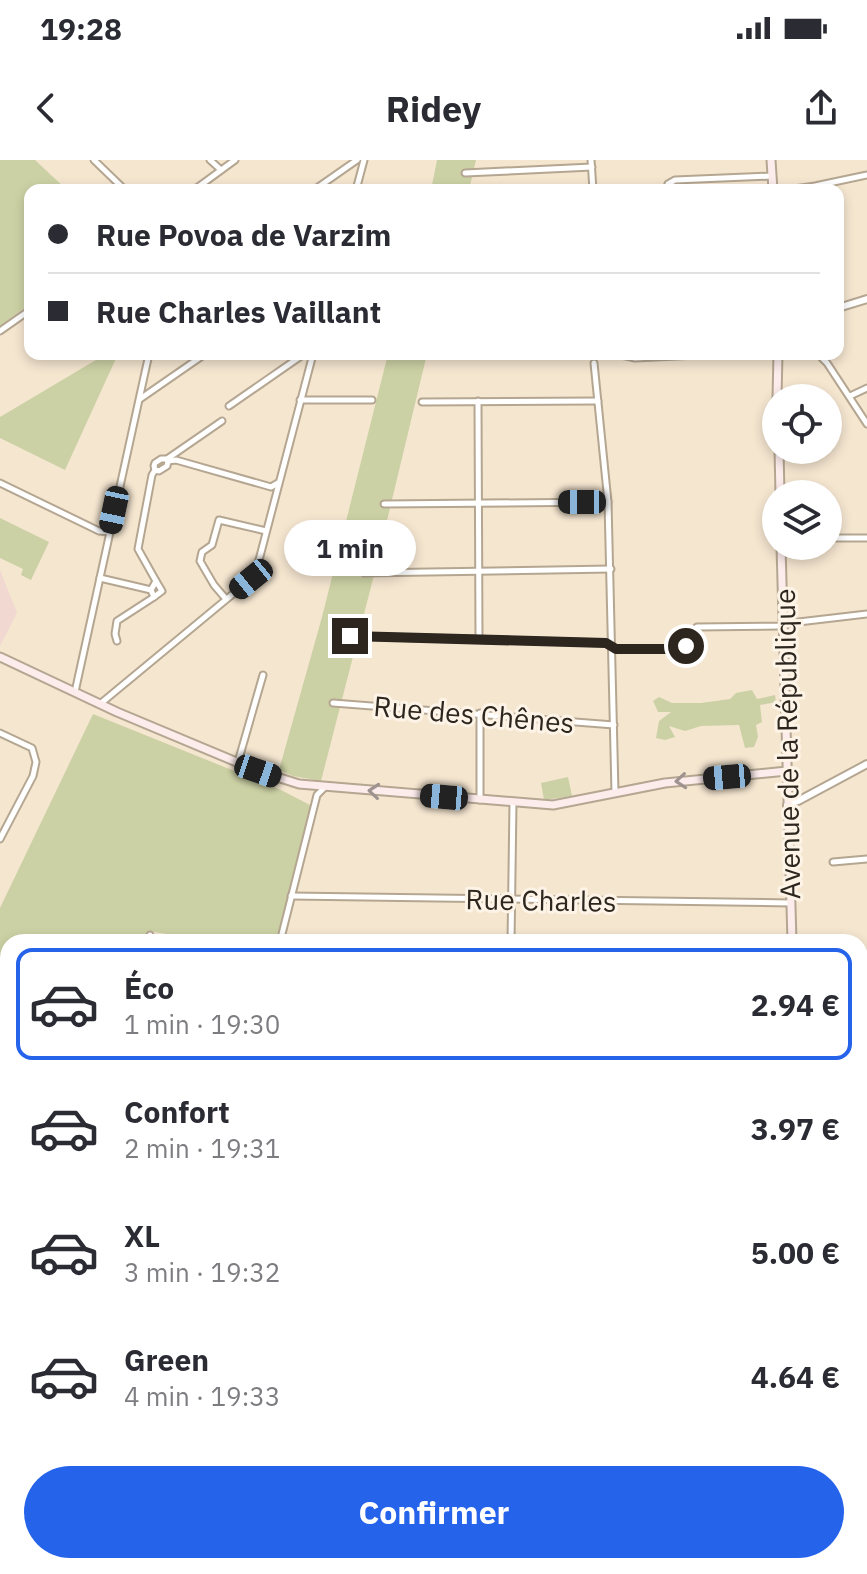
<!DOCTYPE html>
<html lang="fr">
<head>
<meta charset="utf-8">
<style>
	:root { --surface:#fff; --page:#f7f7f7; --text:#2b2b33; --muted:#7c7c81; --line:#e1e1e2; --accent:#2563eb }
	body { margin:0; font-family:"IBM Plex Sans",sans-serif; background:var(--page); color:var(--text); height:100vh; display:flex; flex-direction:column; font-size:30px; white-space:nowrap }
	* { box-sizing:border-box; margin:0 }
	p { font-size:26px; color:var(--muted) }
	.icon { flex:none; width:44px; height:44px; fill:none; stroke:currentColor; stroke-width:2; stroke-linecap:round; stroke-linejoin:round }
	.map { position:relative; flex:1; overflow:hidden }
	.panel { position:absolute; left:0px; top:774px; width:868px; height:640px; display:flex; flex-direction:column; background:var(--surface); border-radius:24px 24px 0 0; box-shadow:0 4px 12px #0003 }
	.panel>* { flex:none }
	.guide { position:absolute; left:24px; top:24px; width:820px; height:176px; border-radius:16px; box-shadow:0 4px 12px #0003; display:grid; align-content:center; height:176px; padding:0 24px; background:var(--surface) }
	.buttons { position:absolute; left:762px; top:224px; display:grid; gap:16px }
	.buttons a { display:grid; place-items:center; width:80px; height:80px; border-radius:50%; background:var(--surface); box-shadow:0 4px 12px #0003; font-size:40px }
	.end { position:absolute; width:36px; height:36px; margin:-18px; border:10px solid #2c261e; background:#fff; box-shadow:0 0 0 4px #fff }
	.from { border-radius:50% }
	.bubble { position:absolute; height:56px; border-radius:28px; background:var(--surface); box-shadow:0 4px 12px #0003; font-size:26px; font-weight:700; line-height:56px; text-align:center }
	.car { position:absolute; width:24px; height:48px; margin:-24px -12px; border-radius:10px; box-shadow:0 0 6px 2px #0007; background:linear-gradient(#222 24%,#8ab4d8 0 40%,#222 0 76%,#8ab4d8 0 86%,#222 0) }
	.guide b { display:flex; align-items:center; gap:28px; height:76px; font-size:30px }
	.guide b+b { border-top:2px solid var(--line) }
	.guide i { width:20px; height:20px; background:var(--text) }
	ul { padding:14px 0 0; list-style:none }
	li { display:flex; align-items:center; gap:24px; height:112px; margin:0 16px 12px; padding:0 8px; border:4px solid transparent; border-radius:16px }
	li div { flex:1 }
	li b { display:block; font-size:30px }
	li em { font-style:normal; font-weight:700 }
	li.on { border-color:var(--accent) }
	li>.icon { width:72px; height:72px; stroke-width:1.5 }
	.button { display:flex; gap:16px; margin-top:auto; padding:16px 24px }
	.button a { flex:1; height:92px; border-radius:48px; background:var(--accent); color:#fff; font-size:32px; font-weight:700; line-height:92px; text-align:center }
	.status { display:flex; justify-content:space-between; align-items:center; height:56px; padding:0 40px; background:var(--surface); direction:ltr }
	.status svg { height:22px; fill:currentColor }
	header { display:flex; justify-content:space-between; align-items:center; height:104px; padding:0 24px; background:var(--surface); font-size:36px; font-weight:700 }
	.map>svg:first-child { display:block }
	.commercial { fill:#f1d8d1 }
	.green { fill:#ccd1a5 }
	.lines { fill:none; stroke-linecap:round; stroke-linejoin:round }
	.stream { stroke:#5ec1cb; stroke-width:2 }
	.minor-casing { stroke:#b4a691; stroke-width:9 }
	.tertiary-casing { stroke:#b4a691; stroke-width:10 }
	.secondary-casing { stroke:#b4a691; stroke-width:11 }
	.minor { stroke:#fff; stroke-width:5 }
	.tertiary { stroke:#fff; stroke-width:6 }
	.secondary { stroke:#fdecec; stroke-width:7 }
	.oneway { stroke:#9f938f }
	.route { stroke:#2c261e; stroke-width:10 }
	.labels { text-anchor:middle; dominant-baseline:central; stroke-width:6; stroke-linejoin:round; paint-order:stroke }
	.street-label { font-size:28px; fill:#2c261e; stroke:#fdf4e7 }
</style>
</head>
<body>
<div class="status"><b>19:28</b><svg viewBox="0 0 49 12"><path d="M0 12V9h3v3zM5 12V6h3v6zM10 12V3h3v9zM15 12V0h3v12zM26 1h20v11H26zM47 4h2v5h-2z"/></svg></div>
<header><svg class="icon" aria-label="back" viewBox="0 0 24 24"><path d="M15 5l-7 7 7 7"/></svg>Ridey<svg class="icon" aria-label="share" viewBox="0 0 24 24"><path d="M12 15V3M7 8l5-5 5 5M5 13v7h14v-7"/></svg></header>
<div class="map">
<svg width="867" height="1414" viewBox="0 0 867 1414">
	<rect width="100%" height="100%" fill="#f5e6d0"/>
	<!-- commercial -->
	<polygon class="commercial" points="0,410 17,453 0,486"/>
	<!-- green -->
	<g class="green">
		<polygon points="0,0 35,0 67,30 30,30 30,144 0,166"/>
		<polygon points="437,0 476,0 469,30 431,30"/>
		<polygon points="106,194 118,194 65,310 0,278 0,257"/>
		<polygon points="388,194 427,194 373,419 321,621 293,616 279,610 322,457"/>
		<polygon points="0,358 49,382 31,420 21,415 23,409 0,398"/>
		<polygon points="752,530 757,539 775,535 776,542 760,545 762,562 756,565 758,577 754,587 745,588 739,565 701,566 685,571 669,566 675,577 665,580 656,578 659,561 671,552 658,552 653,541 659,537 672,543 701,543 730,539 736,533"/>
		<polygon points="93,554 279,629 312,646 278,782 218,782 148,771 146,782 8,782 8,1406 87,1406 85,1414 0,1414 0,748"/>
		<polygon points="568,617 572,636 544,640 541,623"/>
		<polygon points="214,1406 479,1406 482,1414 200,1414"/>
		<polygon points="559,1406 799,1406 798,1414 555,1414"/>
	</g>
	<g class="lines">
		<!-- stream -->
		<g class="stream">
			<polyline points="635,1414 641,1406"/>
			<polyline points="717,1414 718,1406"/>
		</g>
		<!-- minor casing -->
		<g class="minor-casing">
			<g id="minor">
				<polyline points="94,0 125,30"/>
				<polyline points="210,0 221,10"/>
				<polyline points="591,0 593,30"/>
				<polyline points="465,13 592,7"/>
				<polyline points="194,30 235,0"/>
				<polyline points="314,30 357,0"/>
				<polyline points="356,30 364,0"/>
				<polyline points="666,30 668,24 675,20 772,16"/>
				<polyline points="787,30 815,26 867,15"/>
				<polyline points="0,171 30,150"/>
				<polyline points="617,194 635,198 719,194"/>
				<polyline points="818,194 827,203 867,264"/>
				<polyline points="594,203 608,342 615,633"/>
				<polyline points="850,236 867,228"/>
				<polyline points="140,239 205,194"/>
				<polyline points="300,240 372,240"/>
				<polyline points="478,241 479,478"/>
				<polyline points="422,242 598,241"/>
				<polyline points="229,246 304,194"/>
				<polygon points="161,299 167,299 168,301 167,306 159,311 155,310 154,306 155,303"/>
				<polyline points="167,299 222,261"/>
				<polyline points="168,301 176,300 271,327 278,323"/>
				<polyline points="155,310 152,315 138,389 156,421"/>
				<polyline points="0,323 99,371 110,372"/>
				<polyline points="384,344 608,342"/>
				<polyline points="828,378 867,378"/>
				<polyline points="364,413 611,409"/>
				<polyline points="100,418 151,430"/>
				<polygon points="156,421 162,431 154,437 151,430"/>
				<polyline points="226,439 214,425 200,401 202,392 212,385 219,360 266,371"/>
				<path d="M350 476 606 483 616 489H679C690 484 689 474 697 467L780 466 790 463 867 454"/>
				<polyline points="117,481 115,474 117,461 154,437"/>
				<polyline points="75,532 149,194"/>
				<polyline points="333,543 614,565"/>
				<polyline points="100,544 251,419 259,400 313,194"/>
				<polyline points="480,553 480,640"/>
				<polyline points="0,573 32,588 36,602 33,616 0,679"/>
				<polyline points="238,602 263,515"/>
				<polyline points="833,702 867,699"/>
				<polyline points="291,736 791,743"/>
				<polyline points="149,782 150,775"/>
				<polyline points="280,782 317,635 325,627"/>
				<polyline points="511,782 513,642"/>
				<polyline points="860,816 867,816"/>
				<polyline points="860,857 867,857"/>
				<polyline points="860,936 867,936"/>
				<polyline points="860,1127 867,1123"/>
				<polyline points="860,1149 867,1155"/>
				<polyline points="860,1355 867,1351"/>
				<polyline points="516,1406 517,1414"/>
				<polyline points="93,1414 95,1406"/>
				<polyline points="187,1414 202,1406"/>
			</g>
		</g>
		<!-- tertiary casing -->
		<g class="tertiary-casing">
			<g id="tertiary">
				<polyline points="838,148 867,139"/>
				<polyline points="787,645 798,641 867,604"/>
				<polyline points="860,1026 867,1032"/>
				<polyline points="818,1406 821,1414"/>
			</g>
		</g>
		<!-- secondary casing -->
		<g class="secondary-casing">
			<g id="secondary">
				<polyline points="771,0 773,30"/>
				<polyline points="777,238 778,194"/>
				<polyline points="779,290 780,334"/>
				<polyline points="781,386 792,782"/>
				<polyline points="0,497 117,552 258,611 299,624 553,645 665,623 787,611"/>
				<polyline points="805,1414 806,1406"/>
			</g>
		</g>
		<!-- minor -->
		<use href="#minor" class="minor"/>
		<!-- tertiary -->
		<use href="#tertiary" class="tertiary"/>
		<!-- secondary -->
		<use href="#secondary" class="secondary"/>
	</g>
	<!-- one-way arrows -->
	<defs><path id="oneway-chevron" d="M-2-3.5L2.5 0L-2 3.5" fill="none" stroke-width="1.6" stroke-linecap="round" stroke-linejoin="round" transform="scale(2)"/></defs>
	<g class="oneway">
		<use href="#oneway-chevron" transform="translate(681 621) rotate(175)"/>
		<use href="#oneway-chevron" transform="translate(374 631) rotate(-175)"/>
	</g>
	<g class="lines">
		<!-- route -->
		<polyline class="route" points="350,476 606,483 616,489 679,489 686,486"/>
	</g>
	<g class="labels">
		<!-- street labels -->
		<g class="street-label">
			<text transform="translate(474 554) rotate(5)">Rue des Chênes</text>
			<text transform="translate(787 584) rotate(-91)">Avenue de la République</text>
			<text transform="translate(541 740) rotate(1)">Rue Charles</text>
		</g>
	</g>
</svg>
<div class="buttons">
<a><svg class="icon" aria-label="locate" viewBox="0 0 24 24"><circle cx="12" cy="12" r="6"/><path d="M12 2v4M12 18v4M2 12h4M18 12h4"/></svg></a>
<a><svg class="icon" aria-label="layers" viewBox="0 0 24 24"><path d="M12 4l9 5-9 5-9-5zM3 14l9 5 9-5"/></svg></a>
</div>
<i class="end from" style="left:686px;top:486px"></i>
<i class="end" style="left:350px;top:476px"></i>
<div class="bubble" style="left:284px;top:360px;width:132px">1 min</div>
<i class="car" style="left:582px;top:342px;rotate:270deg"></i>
<i class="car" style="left:114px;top:350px;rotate:192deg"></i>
<i class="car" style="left:251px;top:419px;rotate:231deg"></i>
<i class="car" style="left:258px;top:611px;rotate:109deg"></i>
<i class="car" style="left:727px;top:617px;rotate:265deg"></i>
<i class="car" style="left:444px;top:637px;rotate:275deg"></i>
<div class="guide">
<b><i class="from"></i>Rue Povoa de Varzim</b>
<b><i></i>Rue Charles Vaillant</b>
</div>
<section class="panel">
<ul>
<li class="on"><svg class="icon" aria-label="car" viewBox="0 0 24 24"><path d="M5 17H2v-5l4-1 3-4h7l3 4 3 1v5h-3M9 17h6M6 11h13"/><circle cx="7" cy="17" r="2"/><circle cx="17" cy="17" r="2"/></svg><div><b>Éco</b><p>1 min · 19:30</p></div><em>2.94 €</em></li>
<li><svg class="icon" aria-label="car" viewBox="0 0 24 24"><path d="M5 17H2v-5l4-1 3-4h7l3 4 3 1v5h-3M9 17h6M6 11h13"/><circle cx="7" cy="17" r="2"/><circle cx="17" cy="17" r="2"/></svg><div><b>Confort</b><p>2 min · 19:31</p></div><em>3.97 €</em></li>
<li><svg class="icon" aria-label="car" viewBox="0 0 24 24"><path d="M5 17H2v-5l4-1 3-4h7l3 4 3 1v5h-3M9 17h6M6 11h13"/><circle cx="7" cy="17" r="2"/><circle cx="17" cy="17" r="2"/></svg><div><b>XL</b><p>3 min · 19:32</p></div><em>5.00 €</em></li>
<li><svg class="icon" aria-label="car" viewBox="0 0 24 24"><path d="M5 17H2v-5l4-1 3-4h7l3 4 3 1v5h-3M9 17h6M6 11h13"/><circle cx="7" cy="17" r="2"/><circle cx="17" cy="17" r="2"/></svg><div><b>Green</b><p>4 min · 19:33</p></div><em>4.64 €</em></li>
</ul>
<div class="button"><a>Confirmer</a></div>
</section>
</div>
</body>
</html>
